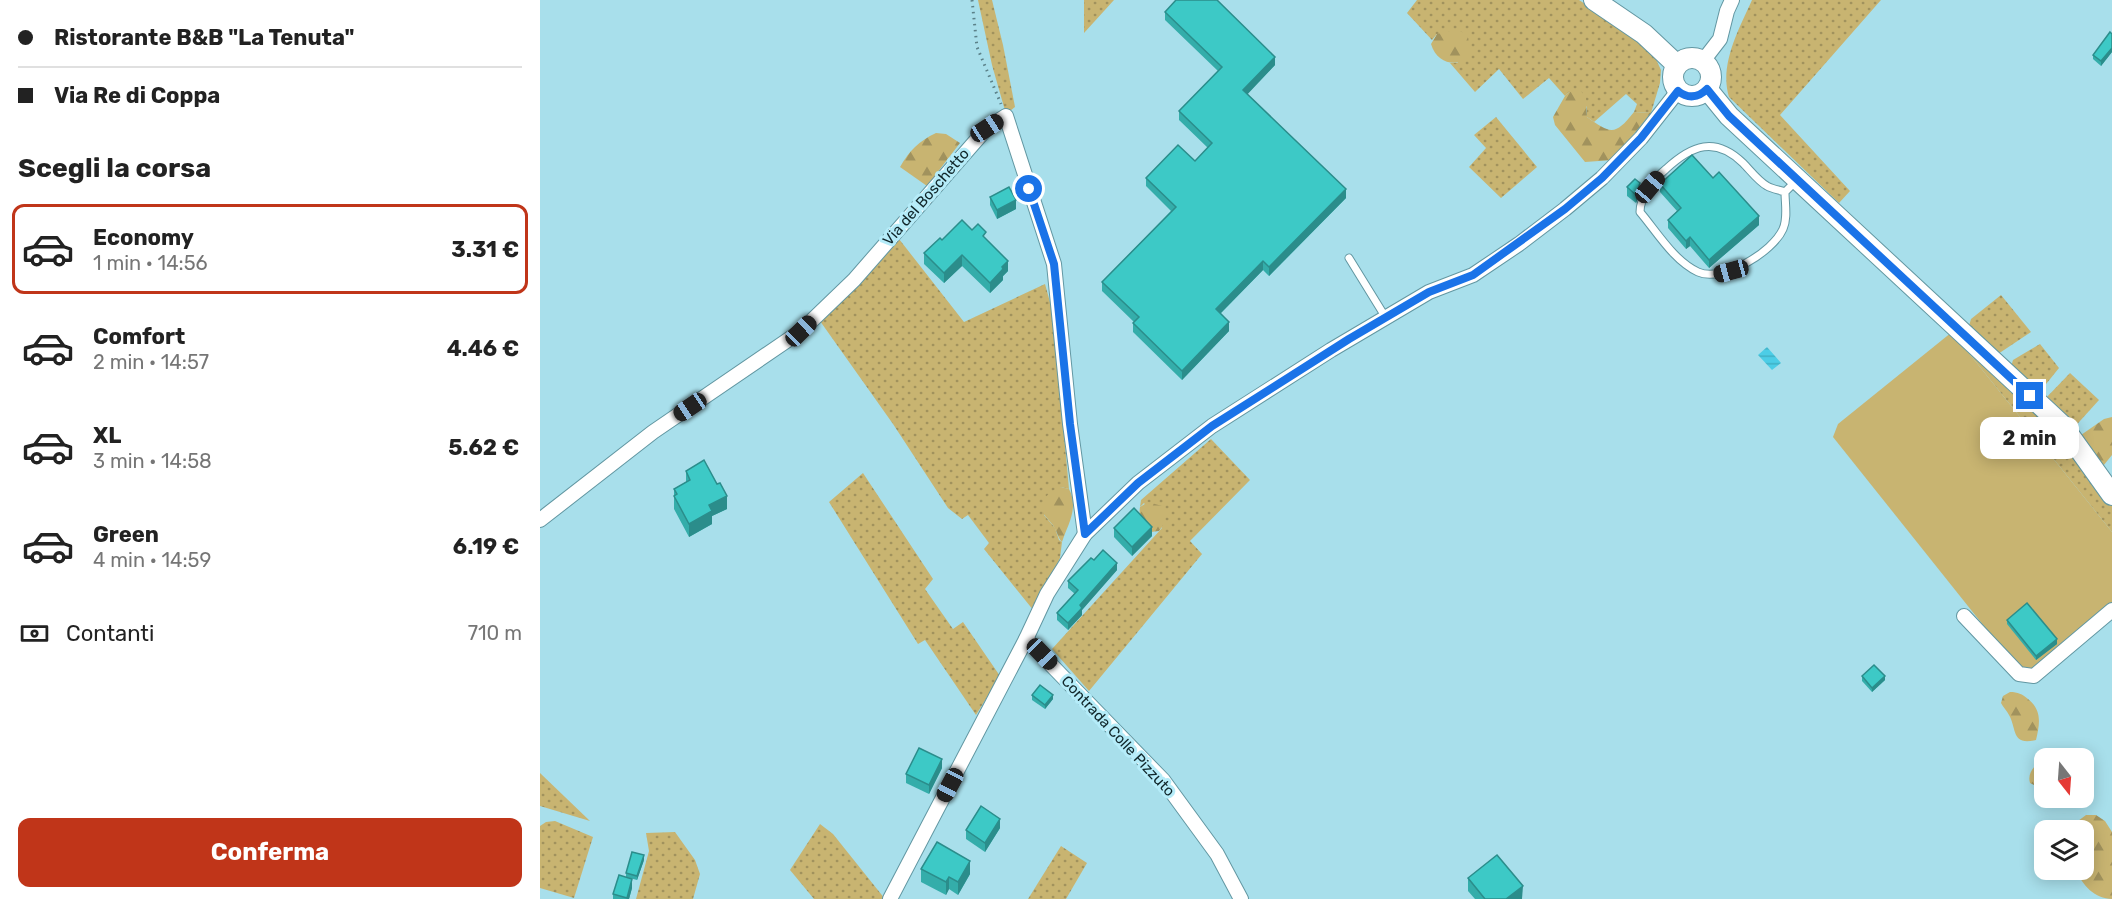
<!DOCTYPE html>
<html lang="it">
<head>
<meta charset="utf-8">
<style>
	:root { --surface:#fff; --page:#f6f6f6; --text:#222; --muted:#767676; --line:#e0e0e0; --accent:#c03519 }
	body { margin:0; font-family:Rubik,sans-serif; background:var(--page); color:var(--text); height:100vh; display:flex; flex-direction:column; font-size:22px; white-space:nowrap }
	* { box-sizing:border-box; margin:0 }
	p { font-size:20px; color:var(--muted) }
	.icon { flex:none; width:33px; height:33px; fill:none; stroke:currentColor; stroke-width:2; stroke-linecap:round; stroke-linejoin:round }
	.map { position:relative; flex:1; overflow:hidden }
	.side { display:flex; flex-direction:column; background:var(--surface); width:540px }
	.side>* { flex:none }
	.banner { display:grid; align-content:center; height:132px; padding:0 18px; background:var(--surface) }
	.needle { width:39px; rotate:163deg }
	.controls { position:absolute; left:1494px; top:748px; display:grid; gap:12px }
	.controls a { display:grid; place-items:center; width:60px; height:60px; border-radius:12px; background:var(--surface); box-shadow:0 3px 15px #0003; font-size:30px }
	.end { position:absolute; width:27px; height:27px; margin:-14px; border:8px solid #1a73e8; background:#fff; box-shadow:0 0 0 3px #fff }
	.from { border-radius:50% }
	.bubble { position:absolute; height:42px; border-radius:12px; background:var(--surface); box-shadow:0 3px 15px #0003; font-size:20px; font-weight:700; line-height:42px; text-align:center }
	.car { position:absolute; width:18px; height:36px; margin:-18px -9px; border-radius:8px; box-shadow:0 0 4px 2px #0007; background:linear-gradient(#222 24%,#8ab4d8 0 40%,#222 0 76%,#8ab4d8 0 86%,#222 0) }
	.banner b { display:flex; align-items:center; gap:21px; height:57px; font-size:22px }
	.banner b+b { border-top:2px solid var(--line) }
	.banner i { width:15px; height:15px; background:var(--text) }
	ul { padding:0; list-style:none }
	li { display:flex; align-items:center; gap:18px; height:90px; margin:0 12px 9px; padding:0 6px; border:3px solid transparent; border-radius:12px }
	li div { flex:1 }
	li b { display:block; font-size:22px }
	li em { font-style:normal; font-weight:700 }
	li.on { border-color:var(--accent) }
	li>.icon { width:54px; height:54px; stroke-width:1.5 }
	h2 { padding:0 18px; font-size:27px; line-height:72px }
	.pay { display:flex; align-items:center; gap:15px; height:66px; padding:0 18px; font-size:22px }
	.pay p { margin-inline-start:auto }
	.button { display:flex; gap:12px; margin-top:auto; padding:12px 18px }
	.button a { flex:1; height:69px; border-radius:12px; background:var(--accent); color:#fff; font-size:24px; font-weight:700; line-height:69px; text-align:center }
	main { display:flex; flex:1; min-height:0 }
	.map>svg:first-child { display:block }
	.grass { fill:url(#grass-dots) }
	.forest { fill:url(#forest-firs) }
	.park { fill:#c8b471 }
	.water { fill:url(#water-rules) }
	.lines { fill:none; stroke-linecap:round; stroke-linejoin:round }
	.lane-casing { stroke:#6297a2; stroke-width:9 }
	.street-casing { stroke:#6297a2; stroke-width:16 }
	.secondary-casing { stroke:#6297a2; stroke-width:22 }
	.path { stroke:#5b8189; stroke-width:3; stroke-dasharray:1.5 4.5; stroke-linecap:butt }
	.lane { stroke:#fff; stroke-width:7 }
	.street { stroke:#fff; stroke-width:14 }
	.secondary { stroke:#fff; stroke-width:20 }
	.wall { fill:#34adaa }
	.shaded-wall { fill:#2b8d8b }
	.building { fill:#3dc9c6; stroke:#2b8d8b; stroke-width:1.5 }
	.route { stroke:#1a73e8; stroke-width:8 }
	.labels { text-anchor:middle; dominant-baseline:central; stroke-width:6; stroke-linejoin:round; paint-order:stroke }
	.street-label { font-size:15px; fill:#10262a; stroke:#b5ecf9 }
</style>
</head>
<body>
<main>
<section class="side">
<div class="banner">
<b><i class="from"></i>Ristorante B&amp;B &quot;La Tenuta&quot;</b>
<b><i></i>Via Re di Coppa</b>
</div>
<h2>Scegli la corsa</h2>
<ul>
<li class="on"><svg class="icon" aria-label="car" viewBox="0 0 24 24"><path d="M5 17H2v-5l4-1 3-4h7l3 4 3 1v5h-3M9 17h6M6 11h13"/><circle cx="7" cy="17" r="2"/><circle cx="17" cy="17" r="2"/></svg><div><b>Economy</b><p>1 min · 14:56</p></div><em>3.31 €</em></li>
<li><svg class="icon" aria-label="car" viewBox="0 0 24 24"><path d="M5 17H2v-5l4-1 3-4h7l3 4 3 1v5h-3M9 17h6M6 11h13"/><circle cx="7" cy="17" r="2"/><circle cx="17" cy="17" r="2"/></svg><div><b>Comfort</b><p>2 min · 14:57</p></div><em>4.46 €</em></li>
<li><svg class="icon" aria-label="car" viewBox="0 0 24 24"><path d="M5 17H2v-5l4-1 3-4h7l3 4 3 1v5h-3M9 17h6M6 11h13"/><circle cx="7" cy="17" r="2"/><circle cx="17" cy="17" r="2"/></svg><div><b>XL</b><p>3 min · 14:58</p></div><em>5.62 €</em></li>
<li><svg class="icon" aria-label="car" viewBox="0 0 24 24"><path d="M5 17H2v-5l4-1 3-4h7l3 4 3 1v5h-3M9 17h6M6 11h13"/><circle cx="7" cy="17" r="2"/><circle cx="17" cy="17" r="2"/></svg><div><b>Green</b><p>4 min · 14:59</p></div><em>6.19 €</em></li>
</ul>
<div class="pay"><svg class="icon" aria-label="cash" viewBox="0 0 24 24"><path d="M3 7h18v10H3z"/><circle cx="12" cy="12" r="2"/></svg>Contanti<p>710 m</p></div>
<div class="button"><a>Conferma</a></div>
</section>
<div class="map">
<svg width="1572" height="899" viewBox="0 0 1572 899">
	<defs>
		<pattern id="grass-dots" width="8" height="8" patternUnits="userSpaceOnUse" patternTransform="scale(1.5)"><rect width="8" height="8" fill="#c8b471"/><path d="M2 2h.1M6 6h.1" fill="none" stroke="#a1925d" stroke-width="1.8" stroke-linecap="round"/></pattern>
		<pattern id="forest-firs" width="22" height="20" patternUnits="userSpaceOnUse" patternTransform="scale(1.5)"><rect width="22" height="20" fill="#c8b471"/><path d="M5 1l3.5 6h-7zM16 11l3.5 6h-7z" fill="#a1925d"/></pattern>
		<pattern id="water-rules" width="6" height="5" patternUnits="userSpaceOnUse" patternTransform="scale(1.5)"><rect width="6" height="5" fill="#4ccde6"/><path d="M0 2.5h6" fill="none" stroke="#41b0c5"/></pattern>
	</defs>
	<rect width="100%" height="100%" fill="#a8dfeb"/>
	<!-- grass -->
	<g class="grass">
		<polygon points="438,0 452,0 463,45 475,107 466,114 452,65"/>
		<polygon points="544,0 574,0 544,33"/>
		<polygon points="877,0 1039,0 1090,33 1114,55 1121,70 1120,83 1111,113 1094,112 1097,104 1086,94 1054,122 1047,117 1047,107 1029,92 1025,96 1009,78 983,99 959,69 935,92 910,63 918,63 897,34 892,40 867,13"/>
		<path d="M1212 0H1341L1240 115 1310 191 1299 203 1189 97C1179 65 1199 29 1212 0Z"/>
		<polygon points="956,117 997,167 961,198 929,167 946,148 934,135"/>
		<polygon points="359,239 424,322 505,284 513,313 529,489 521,487 504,515 515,528 519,540 522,542 520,558 494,611 444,549 449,543 428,515 422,519 408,508 353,424 280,321"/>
		<polygon points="1461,295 1491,332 1458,354 1429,326 1431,319"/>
		<polygon points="1412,332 1452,367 1532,453 1572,506 1572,532"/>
		<polygon points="1500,344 1519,368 1498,394 1471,367 1473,360"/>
		<polygon points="1530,373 1559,400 1530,432 1504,400"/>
		<polygon points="671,439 710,480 650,541 662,554 549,691 512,649 622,528 604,503 600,507 601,500"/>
		<polygon points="323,473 393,579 385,589 413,629 423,622 460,676 436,715 385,640 378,644 289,502"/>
		<polygon points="0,773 50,821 0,806"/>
		<polygon points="15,821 53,837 34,898 0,888 0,826 6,822"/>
		<polygon points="280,824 293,834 345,899 274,899 250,870"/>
		<polygon points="135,832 155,860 160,874 153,899 96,899 109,851 106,833"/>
		<polygon points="521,846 547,863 526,899 488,899"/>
	</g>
	<!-- forest -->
	<g class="forest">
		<path d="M915 30 925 33C944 65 900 75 891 44L897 34Z"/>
		<path d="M1041 91 1046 98 1047 117C1071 134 1075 136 1094 112L1111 113 1073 160 1045 162 1015 125 1013 117 1025 96 1029 92Z"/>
		<path d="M396 133 406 134 420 143 387 186 360 167C369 151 379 141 396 133Z"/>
		<polygon points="1572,417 1572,455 1559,471 1541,435 1564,419"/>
		<path d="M521 487 529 489C539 508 528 524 522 542 518 538 518 534 515 529 513 524 509 521 506 517 495 503 509 491 521 487Z"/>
		<path d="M608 502 622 506C625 516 626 523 619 531L611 532C604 524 598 518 600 507Z"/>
		<path d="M1470 692C1478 692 1482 694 1488 699 1502 710 1500 723 1496 740 1471 746 1477 729 1469 715 1467 711 1463 707 1461 703L1463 696Z"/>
		<path d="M1504 759V790L1490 783C1487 772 1495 765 1504 759Z"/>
		<path d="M1546 815H1556L1565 821 1572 832V899C1555 899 1542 885 1536 870H1544V831H1534L1538 821Z"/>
	</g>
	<!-- park -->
	<polygon class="park" points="1412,332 1572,532 1572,605 1492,672 1479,670 1293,437 1298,424"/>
	<!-- water -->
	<polygon class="water" points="1227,347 1241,363 1232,370 1218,355"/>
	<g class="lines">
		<!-- lane casing -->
		<g class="lane-casing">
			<g id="lane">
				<path d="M1245 192C1239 190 1232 189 1227 186 1218 181 1210 170 1203 163 1175 136 1152 145 1126 169 1114 179 1100 196 1100 212 1117 232 1134 261 1158 272 1182 283 1233 252 1243 229 1248 218 1245 204 1245 192L1256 181"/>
				<polyline points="809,258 846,318"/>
			</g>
		</g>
		<!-- street casing -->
		<g class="street-casing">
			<g id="street">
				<polyline points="1163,61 1180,39 1187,11 1192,0"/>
				<polyline points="0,520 113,432 261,331 314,280 447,128 466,116 514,264 530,424 545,534"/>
				<polyline points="1424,616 1479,674 1494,676 1572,610"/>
				<polyline points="486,639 623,780 677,854 701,899"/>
				<polyline points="350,899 486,639 507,594 545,534 598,483 672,426 791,350 889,292 933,275 979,244 1025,209 1062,178 1101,138 1138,91"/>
			</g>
		</g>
		<!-- secondary casing -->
		<g class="secondary-casing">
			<g id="secondary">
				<polyline points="1054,0 1104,34 1137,65"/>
				<circle cx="1152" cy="77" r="19"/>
				<polyline points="1167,89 1189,116 1522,425 1572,495"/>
			</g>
		</g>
		<!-- path -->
		<polyline class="path" points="432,0 437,47 461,104"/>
		<!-- lane -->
		<use href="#lane" class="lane"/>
		<!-- street -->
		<use href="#street" class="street"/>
		<!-- secondary -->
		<use href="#secondary" class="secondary"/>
	</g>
	<!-- wall -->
	<g class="wall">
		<polygon points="625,12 735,65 707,94 806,198 729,276 723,270 680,314 689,331 642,380 593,332 593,323 594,322 562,291 562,282 631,211 606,186 606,178 655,161 668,148 639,120 639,111 678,71 625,20"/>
		<polygon points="1572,34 1572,52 1561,66 1553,59 1553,55"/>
		<polygon points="1173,178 1219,225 1169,268 1150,246 1146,249 1128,228 1128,220 1137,211 1120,192 1120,184"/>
		<polygon points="1087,187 1100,192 1096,203 1087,196"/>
		<polygon points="450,197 476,209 457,219 450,205"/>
		<polygon points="432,230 446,239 468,271 463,276 463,280 450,293 422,266 404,283 384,264 384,253 402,240"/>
		<polygon points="146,471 187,509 172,516 172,524 149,537 134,509 134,489 146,482"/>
		<polygon points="574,528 612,536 592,556 574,537"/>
		<polygon points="554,560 577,570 542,610 542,615 528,630 517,620 517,613 535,594 528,588 528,581"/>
		<polygon points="1467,620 1517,644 1496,660 1467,624"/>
		<polygon points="1322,676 1345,680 1332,692 1322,681"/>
		<polygon points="492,695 513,699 505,709 492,700"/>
		<polygon points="402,768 389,794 366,783 366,774"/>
		<polygon points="460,828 445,852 426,839 426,830"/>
		<polygon points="104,860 97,880 86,877 86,873"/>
		<polygon points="381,869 430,874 418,895 409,889 406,895 381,882"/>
		<polygon points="928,878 982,899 935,899 928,891"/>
		<polygon points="92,888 89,899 73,899 73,894"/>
	</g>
	<!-- shaded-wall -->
	<g class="shaded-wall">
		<polygon points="1572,48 1572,52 1561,66 1561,61"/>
		<polygon points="735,57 735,65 703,99 703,90"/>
		<polygon points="1100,183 1100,192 1096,203 1096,195"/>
		<polygon points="806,189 806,198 729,276 729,267"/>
		<polygon points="476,200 476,209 457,219 457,210"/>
		<polygon points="1219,216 1219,225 1169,268 1169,260"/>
		<polygon points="1150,237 1150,246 1146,249 1146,241"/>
		<polygon points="422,255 422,266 404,283 404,273"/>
		<polygon points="468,261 468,271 463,276 463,280 450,293 450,283 462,267"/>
		<polygon points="723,261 723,270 676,318 676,309"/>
		<polygon points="689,322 689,331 642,380 642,371"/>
		<polygon points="187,496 187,509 172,516 172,524 149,537 149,524 169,505"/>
		<polygon points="612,527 612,536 592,556 592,547"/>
		<polygon points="577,563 577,570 542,610 542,615 528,630 528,623 540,605"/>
		<polygon points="1517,639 1517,644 1496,660 1496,656"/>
		<polygon points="1345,676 1345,680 1332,692 1332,688"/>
		<polygon points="513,695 513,699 505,709 505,705"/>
		<polygon points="402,759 402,768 389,794 389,785"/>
		<polygon points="460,819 460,828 445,852 445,843"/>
		<polygon points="104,855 104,860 97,880 97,876"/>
		<polygon points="430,861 430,874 418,895 418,882"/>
		<polygon points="409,877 409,889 406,895 406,882"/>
		<polygon points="92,879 92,888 89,899 87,899"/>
		<polygon points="983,886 982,899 966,899"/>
	</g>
	<!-- building -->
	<g class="building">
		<polygon points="636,0 677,0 735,57 703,90 806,189 729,267 723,261 676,309 689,322 642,371 593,323 599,317 562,282 636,207 606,178 638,145 655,161 672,143 639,111 682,67 625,12"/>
		<polygon points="1570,32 1572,34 1572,48 1561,61 1553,55"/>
		<polygon points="1152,155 1173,178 1179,172 1219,216 1169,260 1150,237 1146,241 1128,220 1141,208 1120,184"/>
		<polygon points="1095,179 1100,183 1096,195 1087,187"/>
		<polygon points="469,187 476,200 457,210 450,197"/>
		<polygon points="422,220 432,230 438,224 446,232 443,236 468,261 462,267 463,269 450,283 422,255 404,273 384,253 400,238 402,240"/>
		<polygon points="164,460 177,484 180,483 187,496 169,505 172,511 149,524 134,496 137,494 134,489 150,480 146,471"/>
		<polygon points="594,508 612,527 592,547 574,528"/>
		<polygon points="563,550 577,563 540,605 542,608 528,623 517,613 538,590 528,581 551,558 554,560"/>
		<polygon points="1487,603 1517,639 1496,656 1467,620"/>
		<polygon points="1334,665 1345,676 1332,688 1322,676"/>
		<polygon points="500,685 513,695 505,705 492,695"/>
		<polygon points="379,748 402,759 389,785 366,774"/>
		<polygon points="441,806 460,819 445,843 426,830"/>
		<polygon points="397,842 430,861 418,882 409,877 406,882 381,869"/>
		<polygon points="92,852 104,855 97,876 86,873"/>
		<polygon points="957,855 983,886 966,899 945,899 928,878"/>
		<polygon points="79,875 92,879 87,898 73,894"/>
	</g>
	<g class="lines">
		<!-- route -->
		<path class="route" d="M489 189 514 264 530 424 545 534 598 483 672 426 809 339 889 292 933 275 1025 209 1062 178 1101 138 1138 91C1148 99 1158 98 1167 89L1189 116 1490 396"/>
	</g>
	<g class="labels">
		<!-- street labels -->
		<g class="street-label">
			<text transform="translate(386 197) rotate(-49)">Via del Boschetto</text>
			<text transform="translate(578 736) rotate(47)">Contrada Colle Pizzuto</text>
		</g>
	</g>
</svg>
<div class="controls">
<a><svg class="needle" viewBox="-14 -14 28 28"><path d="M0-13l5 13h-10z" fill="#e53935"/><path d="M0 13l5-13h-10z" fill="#767676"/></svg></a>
<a><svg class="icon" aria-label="layers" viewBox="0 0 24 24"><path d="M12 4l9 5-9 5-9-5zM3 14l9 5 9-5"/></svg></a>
</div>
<i class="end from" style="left:489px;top:189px"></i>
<i class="end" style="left:1490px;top:396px"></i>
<div class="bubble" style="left:1440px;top:417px;width:99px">2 min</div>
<i class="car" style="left:447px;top:128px;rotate:57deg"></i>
<i class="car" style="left:1110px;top:187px;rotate:40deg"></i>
<i class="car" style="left:1191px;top:271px;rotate:255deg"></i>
<i class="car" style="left:261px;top:331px;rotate:46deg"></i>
<i class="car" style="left:150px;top:407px;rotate:236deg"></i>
<i class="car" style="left:502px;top:654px;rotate:136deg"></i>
<i class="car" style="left:410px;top:785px;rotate:208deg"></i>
</div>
</main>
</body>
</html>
